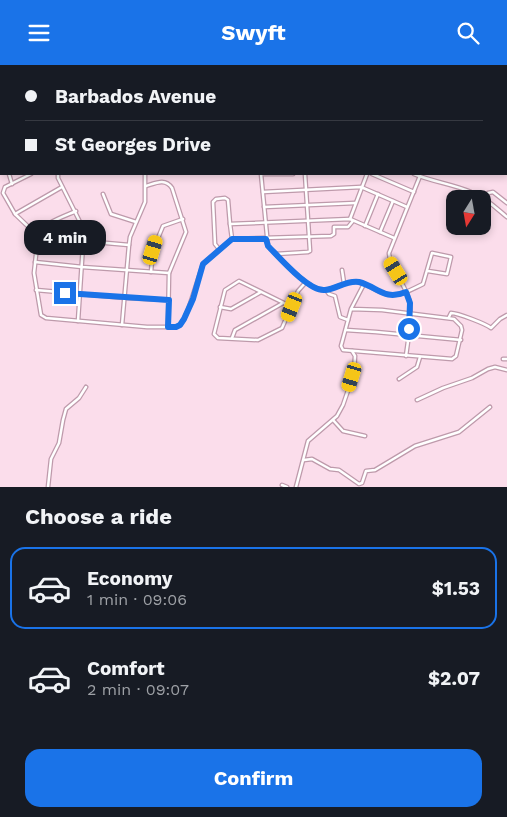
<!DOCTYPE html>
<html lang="en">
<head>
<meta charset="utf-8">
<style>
	:root { --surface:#171b24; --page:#242831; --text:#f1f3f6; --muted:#9ea1a6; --line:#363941; --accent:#1a73e8 }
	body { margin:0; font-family:"Work Sans",sans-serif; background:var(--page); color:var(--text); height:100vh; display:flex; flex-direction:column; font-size:19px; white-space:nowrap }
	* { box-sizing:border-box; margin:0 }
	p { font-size:16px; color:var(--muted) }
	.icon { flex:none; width:28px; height:28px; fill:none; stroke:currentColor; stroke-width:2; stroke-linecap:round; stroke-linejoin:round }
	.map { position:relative; height:422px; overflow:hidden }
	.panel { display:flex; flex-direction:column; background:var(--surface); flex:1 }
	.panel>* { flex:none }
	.hud { position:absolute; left:0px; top:0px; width:508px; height:110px; box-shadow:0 2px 8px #0003; display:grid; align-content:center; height:110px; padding:0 25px; background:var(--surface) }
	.needle { width:32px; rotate:191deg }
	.fabs { position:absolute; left:446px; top:125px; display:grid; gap:10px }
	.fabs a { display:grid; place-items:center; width:45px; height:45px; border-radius:10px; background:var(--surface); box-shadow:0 2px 8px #0003; font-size:25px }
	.end { position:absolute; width:22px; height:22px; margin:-11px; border:6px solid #1a73e8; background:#fff; box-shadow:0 0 0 2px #fff }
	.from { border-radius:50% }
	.bubble { position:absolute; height:35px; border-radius:15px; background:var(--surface); box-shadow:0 2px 8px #0003; font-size:16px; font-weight:700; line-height:35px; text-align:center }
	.car { position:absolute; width:15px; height:30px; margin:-15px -8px; border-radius:6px; box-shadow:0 0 4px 1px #0007; background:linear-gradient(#f5c518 24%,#345 0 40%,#f5c518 0 76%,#345 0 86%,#f5c518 0) }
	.hud b { display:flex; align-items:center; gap:18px; height:48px; font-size:19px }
	.hud b+b { border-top:1px solid var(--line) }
	.hud i { width:12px; height:12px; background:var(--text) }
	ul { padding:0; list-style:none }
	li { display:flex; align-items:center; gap:15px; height:82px; margin:0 10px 8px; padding:0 15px; border:2px solid transparent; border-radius:15px }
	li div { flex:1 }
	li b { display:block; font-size:19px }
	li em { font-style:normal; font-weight:700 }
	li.current { border-color:var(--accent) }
	li>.icon { width:45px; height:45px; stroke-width:1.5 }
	h2 { padding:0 25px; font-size:22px; line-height:60px }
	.primary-button { display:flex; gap:10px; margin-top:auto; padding:10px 25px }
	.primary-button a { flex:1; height:58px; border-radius:15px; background:var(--accent); color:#fff; font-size:20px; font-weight:700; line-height:58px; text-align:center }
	header { display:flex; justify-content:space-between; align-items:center; height:65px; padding:0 25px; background:var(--accent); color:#fff; font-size:22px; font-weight:700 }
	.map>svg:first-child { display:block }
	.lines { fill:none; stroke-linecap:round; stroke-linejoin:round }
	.street-casing { stroke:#be9aab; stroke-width:5 }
	.street { stroke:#fff; stroke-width:2.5 }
	.route { stroke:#1a73e8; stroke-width:6 }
</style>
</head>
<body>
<header><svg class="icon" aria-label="menu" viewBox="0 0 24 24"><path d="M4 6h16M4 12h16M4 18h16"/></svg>Swyft<svg class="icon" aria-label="search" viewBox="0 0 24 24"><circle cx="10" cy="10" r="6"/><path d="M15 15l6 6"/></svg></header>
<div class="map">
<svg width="507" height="422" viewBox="0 0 507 422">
	<rect width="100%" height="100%" fill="#fbddeb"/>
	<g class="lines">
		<!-- street casing -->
		<g class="street-casing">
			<g id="street">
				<polyline points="175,0 175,1"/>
				<polyline points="227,0 227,1"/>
				<polyline points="287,0 287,1"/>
				<polyline points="311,0 311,1"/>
				<polyline points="334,0 335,1"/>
				<polyline points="386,0 387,1"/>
				<polyline points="402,0 407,1"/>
				<polyline points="204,1 206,0"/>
				<polyline points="256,1 257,0"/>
				<polyline points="412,1 412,0"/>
				<polyline points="473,1 474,0"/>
				<polyline points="506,23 507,23"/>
				<polyline points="9,109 12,119"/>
				<path d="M31 109 5 122 3 128 15 149 38 171C42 158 65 151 76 146"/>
				<polyline points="58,109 58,113 84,165 78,256"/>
				<path d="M261 109 268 181C279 192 309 227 325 225 337 224 346 215 358 217 365 218 370 222 376 225 396 235 404 228 423 219L432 188 451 192 447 209 428 206"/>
				<polyline points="262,109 293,109"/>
				<polyline points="372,109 414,127"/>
				<path d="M414 109C433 117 453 119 471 127 485 132 496 143 507 152"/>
				<path d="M146 121C156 118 165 113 172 123L186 167 169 208 168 262"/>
				<polyline points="263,127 361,122 407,142"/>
				<polyline points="103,129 111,149 136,157"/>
				<polyline points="484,133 488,128 493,127 507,138"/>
				<polyline points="264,142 355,138"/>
				<polyline points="15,149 62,122"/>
				<polyline points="350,154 367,109"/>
				<polyline points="230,159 232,174"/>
				<polyline points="365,161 378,129"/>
				<polyline points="380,167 393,136"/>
				<polyline points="38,172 34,208 41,250 46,253 147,262 176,262 180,260 184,254 188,245 203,199 232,174 331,171 334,169 334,162 348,162 353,156"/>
				<polyline points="38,172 129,180"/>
				<polyline points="219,184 215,179 213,137 216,134 225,133 228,135 230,159 350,154 394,173"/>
				<polyline points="276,189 308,187 310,186 305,109"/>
				<polyline points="35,197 82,202 169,208"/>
				<polyline points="342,205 344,218"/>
				<polyline points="151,207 153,185 163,161 183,154"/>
				<polyline points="36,225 126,233 169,235"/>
				<polyline points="326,225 329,229 335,231 340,252 348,255"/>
				<polyline points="220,242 231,244 261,227"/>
				<polyline points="292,242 239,216 225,225 214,269 218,273 258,275 282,263 298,226 306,217"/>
				<polyline points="351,244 382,245 454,254 461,261 462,265 456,291 452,294 343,285 341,281 351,244 364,219"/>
				<path d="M449 252 451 248C458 248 486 259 491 263L500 254 507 250"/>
				<polyline points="122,260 129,180 130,172 145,137 145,109"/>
				<polyline points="346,265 376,267 461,275"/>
				<polyline points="232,273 235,265 283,238"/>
				<path d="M406 291C408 275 412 255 410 239 408 221 390 206 389 188L420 111"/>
				<polyline points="503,294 507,294"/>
				<polyline points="399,314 417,302 420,292"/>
				<polyline points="417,335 443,323 472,313 488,304 495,302 507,305"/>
				<polyline points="333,355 343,366 365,371"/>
				<polyline points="304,395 312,394 330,404 339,405 359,419 362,418 366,406 375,405 415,381 459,367 490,342"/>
				<polyline points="282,420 287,422"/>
				<polyline points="48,422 51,394 59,378 63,355 66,344 79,333 86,322"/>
				<polyline points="296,422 308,376 337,351 343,340 354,308 355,291 352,286"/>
			</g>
		</g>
		<!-- street -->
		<use href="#street" class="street"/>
	</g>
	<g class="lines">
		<!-- route -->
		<path class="route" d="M65 228 169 235 168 262H176L180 260 184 254 193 234 203 199 232 174H266L268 181C279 192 309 227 325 225 337 224 346 215 359 217 378 222 384 236 406 227L410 238 409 264"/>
	</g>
</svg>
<div class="fabs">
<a><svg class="needle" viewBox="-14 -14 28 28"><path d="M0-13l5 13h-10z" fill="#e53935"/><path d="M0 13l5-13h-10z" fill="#9ea1a6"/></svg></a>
</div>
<i class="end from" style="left:409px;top:264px"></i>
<i class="end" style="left:65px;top:228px"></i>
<div class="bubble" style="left:24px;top:155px;width:82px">4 min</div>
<i class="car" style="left:153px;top:185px;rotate:17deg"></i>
<i class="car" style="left:396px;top:206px;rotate:328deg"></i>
<i class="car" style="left:292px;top:242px;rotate:202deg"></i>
<i class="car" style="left:352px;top:312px;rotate:197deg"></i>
<div class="hud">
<b><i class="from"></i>Barbados Avenue</b>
<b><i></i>St Georges Drive</b>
</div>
</div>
<section class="panel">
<h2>Choose a ride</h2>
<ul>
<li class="current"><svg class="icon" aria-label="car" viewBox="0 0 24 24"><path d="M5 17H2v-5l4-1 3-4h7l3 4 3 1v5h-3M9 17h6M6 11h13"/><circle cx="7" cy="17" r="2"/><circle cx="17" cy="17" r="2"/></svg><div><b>Economy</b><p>1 min · 09:06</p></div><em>$1.53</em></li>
<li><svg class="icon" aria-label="car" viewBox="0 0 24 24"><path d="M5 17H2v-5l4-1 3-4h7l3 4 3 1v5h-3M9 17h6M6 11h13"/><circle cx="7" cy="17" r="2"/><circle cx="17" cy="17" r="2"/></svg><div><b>Comfort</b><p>2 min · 09:07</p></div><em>$2.07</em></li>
</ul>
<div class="primary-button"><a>Confirm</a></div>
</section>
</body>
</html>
